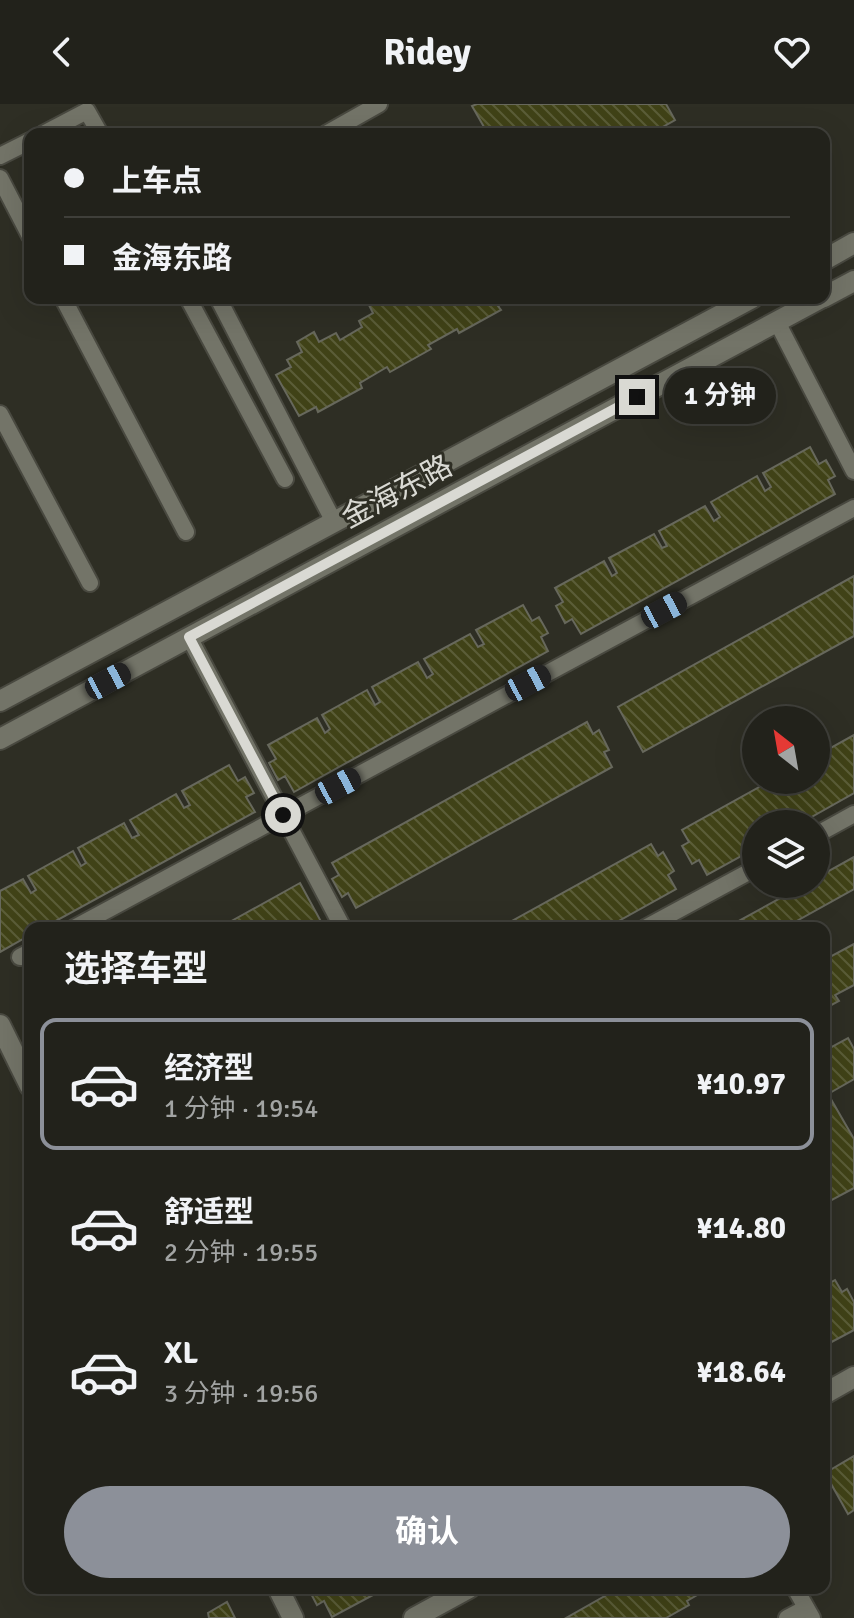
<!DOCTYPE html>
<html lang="zh">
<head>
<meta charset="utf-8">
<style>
	:root { --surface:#22221b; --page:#2a2a24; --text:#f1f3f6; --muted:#a2a4a3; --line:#3f3f3a; --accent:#8c9099 }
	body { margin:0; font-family:Signika,"Noto Sans SC",sans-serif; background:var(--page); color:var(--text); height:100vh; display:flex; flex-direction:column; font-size:30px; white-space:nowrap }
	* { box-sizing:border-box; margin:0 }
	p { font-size:26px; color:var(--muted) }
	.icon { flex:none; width:44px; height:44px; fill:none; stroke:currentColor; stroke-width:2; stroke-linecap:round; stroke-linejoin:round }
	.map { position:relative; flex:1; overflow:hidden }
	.panel { position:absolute; left:24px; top:818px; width:806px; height:672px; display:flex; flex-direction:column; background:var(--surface); border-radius:16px; box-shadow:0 8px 32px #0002,0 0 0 2px var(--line) }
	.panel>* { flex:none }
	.hud { position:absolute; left:24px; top:24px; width:806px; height:176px; border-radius:16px; box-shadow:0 8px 32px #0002,0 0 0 2px var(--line); display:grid; align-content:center; height:176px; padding:0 40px; background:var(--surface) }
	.needle { width:52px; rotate:329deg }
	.tools { position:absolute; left:742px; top:602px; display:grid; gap:16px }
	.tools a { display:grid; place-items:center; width:88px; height:88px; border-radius:50%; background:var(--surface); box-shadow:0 8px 32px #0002,0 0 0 2px var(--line); font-size:40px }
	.end { position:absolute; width:36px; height:36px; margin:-18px; border:10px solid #d9d9d3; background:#111; box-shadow:0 0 0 4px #111 }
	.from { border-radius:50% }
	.bubble { position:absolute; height:56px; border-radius:28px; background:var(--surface); box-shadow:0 8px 32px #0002,0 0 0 2px var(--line); font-size:26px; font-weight:700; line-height:56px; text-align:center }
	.car { position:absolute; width:24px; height:48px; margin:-24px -12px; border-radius:10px; box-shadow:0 0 6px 2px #0007; background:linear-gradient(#222 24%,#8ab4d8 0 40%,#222 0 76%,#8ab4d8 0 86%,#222 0) }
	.hud b { display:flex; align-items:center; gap:28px; height:76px; font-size:30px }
	.hud b+b { border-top:2px solid var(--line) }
	.hud i { width:20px; height:20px; background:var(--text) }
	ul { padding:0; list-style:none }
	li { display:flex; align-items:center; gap:24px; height:132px; margin:0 16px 12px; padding:0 24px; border:4px solid transparent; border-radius:16px }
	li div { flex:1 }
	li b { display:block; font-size:30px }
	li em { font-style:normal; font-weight:700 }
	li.selected { border-color:var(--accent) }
	li>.icon { width:72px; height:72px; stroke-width:1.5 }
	h2 { padding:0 40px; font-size:36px; line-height:96px }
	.primary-button { display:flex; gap:16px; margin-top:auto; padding:16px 40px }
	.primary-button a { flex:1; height:92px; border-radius:48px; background:var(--accent); color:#fff; font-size:32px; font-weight:700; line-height:92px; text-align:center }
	header { display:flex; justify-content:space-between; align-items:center; height:104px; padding:0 40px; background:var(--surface); font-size:36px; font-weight:700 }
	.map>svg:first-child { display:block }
	.building { fill:url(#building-back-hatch); stroke:#67685c; stroke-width:2 }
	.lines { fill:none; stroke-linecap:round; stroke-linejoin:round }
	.lane-casing { stroke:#494940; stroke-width:20 }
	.street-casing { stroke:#494940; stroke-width:24 }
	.secondary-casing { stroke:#494940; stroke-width:24 }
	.lane { stroke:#737468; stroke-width:16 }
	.street { stroke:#737468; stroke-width:20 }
	.secondary { stroke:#737468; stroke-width:20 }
	.route { stroke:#d9d9d3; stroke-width:10 }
	.labels { text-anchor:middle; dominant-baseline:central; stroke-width:6; stroke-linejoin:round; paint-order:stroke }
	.street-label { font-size:30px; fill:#d9d9d3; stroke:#2e2e24 }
</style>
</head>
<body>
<header><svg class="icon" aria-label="back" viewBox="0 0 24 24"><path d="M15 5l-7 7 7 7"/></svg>Ridey<svg class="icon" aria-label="heart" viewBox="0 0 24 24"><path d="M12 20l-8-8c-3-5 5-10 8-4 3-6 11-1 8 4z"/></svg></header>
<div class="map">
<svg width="854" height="1514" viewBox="0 0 854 1514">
	<defs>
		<pattern id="building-back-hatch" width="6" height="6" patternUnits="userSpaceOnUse" patternTransform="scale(2)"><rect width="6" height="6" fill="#404217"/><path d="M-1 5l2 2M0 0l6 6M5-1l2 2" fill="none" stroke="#5b5d38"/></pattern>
	</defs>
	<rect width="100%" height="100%" fill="#2e2e24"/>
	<!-- building -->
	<g class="building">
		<polygon points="477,0 666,0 675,16 650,30 488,30 472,2"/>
		<polygon points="376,194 388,194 391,198 399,194 411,196 513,194 498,202 501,206 459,229 457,225 428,241 431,245 390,268 387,263 360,279 362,284 318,308 316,303 299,312 276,271 291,263 287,256 302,248 297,238 314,228 319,238 336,229 340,236 362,223 359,217 373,209 368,199"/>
		<polygon points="810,343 819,360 826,356 835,372 828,376 835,390 581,530 572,515 565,519 556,502 563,498 555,484 604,457 612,472 617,469 609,454 654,430 662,444 667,442 659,427 705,402 714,417 720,413 711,398 757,372 765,387 771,383 763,369"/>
		<polygon points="854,472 854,532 643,648 618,603"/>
		<polygon points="523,501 532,517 539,513 548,529 541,533 548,547 294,688 285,672 278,676 269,659 276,655 268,641 317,614 325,629 330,625 322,611 367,586 375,601 380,598 372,583 418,558 427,574 433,570 424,555 470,530 478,543 484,540 476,526"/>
		<polygon points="587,618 593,630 599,626 609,646 604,648 612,663 356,804 348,789 342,793 332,775 339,771 332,759"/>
		<polygon points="854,631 854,689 799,720 756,720 756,744 707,771 699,756 692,760 682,742 689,738 682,726 772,676 816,676 816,652"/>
		<polygon points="229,661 238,677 245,673 254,689 246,693 255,708 43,824 30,824 30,831 0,848 0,787 23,775 31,789 36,786 28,772 73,747 81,762 86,759 78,744 124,719 132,734 139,731 130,716 176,690 184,704 190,701 182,687"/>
		<polygon points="651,740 658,752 663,748 674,767 668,771 676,785 606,824 499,824"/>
		<polygon points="854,753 854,785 784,824 726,824 806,780 816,780 816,774"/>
		<polygon points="300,779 324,823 322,824 219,824"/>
		<polygon points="854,840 854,881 835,891 839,897 824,905 824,856"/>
		<polygon points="848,934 854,945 854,975 828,990 854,1035 854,1084 830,1097 824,1086 824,947"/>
		<polygon points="835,1176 842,1188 847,1185 854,1198 854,1226 824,1242 824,1182"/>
		<polygon points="854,1352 854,1406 848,1410 825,1369"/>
		<polygon points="308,1484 386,1484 332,1513 324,1497 317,1501"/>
		<polygon points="619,1484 695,1484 699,1490 687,1497 689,1501 666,1514 566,1514"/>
		<polygon points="227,1498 235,1514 209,1514 208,1509"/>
	</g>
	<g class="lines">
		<!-- lane casing -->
		<g class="lane-casing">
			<g id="lane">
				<polyline points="43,30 87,7 100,30"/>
				<polyline points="326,30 379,0"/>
				<polyline points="0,52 30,37"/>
				<polyline points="0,74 30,132"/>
				<polyline points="63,194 186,428"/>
				<polyline points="188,194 285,375"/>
				<polyline points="218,194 334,418"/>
				<polyline points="777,218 854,367"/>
				<polyline points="0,310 90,479"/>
				<polyline points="189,533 343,824"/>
				<polyline points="816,731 854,710"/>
				<polyline points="74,824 854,404"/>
				<polyline points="645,824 756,764"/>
				<polyline points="20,853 30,848"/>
				<polyline points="795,1484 812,1514"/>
				<polyline points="787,1514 806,1504"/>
			</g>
		</g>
		<!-- street casing -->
		<g class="street-casing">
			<g id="street">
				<polyline points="0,921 30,982"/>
				<polyline points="278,1484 293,1514"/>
			</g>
		</g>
		<!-- secondary casing -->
		<g class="secondary-casing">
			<g id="secondary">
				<polyline points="824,156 854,139"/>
				<polyline points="824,193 854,177"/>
				<polyline points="0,597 752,194"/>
				<polyline points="0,635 821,194"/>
				<polyline points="824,1290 854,1273"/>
				<polyline points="414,1514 469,1484"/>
			</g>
		</g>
		<!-- lane -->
		<use href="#lane" class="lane"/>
		<!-- street -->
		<use href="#street" class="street"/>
		<!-- secondary -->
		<use href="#secondary" class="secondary"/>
	</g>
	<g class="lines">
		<!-- route -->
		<polyline class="route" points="283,711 189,533 637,293"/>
	</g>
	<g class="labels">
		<!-- street labels -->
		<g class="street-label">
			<text transform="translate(397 388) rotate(-28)">金海东路</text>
		</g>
	</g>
</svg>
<div class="tools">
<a><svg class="needle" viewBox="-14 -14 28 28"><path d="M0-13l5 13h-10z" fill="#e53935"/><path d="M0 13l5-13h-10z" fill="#a2a4a3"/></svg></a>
<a><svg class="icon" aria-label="layers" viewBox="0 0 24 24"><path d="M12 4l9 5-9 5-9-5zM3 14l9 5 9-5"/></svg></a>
</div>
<i class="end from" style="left:283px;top:711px"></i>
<i class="end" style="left:637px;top:293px"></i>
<div class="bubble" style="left:664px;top:264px;width:112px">1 分钟</div>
<i class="car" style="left:664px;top:506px;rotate:62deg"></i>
<i class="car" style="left:108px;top:577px;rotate:62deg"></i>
<i class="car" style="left:528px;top:579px;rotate:62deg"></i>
<i class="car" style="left:338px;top:682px;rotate:62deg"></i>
<div class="hud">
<b><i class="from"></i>上车点</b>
<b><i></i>金海东路</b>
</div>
<section class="panel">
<h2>选择车型</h2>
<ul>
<li class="selected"><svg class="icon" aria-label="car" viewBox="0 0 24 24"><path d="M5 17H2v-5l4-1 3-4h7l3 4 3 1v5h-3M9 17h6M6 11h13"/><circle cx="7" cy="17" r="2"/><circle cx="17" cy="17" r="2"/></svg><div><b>经济型</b><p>1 分钟 · 19:54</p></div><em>¥10.97</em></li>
<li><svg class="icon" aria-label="car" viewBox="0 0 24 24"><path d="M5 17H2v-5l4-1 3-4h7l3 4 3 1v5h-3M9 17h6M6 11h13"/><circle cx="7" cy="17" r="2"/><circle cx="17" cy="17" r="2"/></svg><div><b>舒适型</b><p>2 分钟 · 19:55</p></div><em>¥14.80</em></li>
<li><svg class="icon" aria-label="car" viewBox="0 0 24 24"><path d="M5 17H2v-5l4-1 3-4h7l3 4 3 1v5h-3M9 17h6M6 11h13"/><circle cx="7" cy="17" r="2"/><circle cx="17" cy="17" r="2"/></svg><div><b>XL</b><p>3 分钟 · 19:56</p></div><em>¥18.64</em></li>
</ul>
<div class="primary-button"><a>确认</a></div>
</section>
</div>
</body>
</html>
